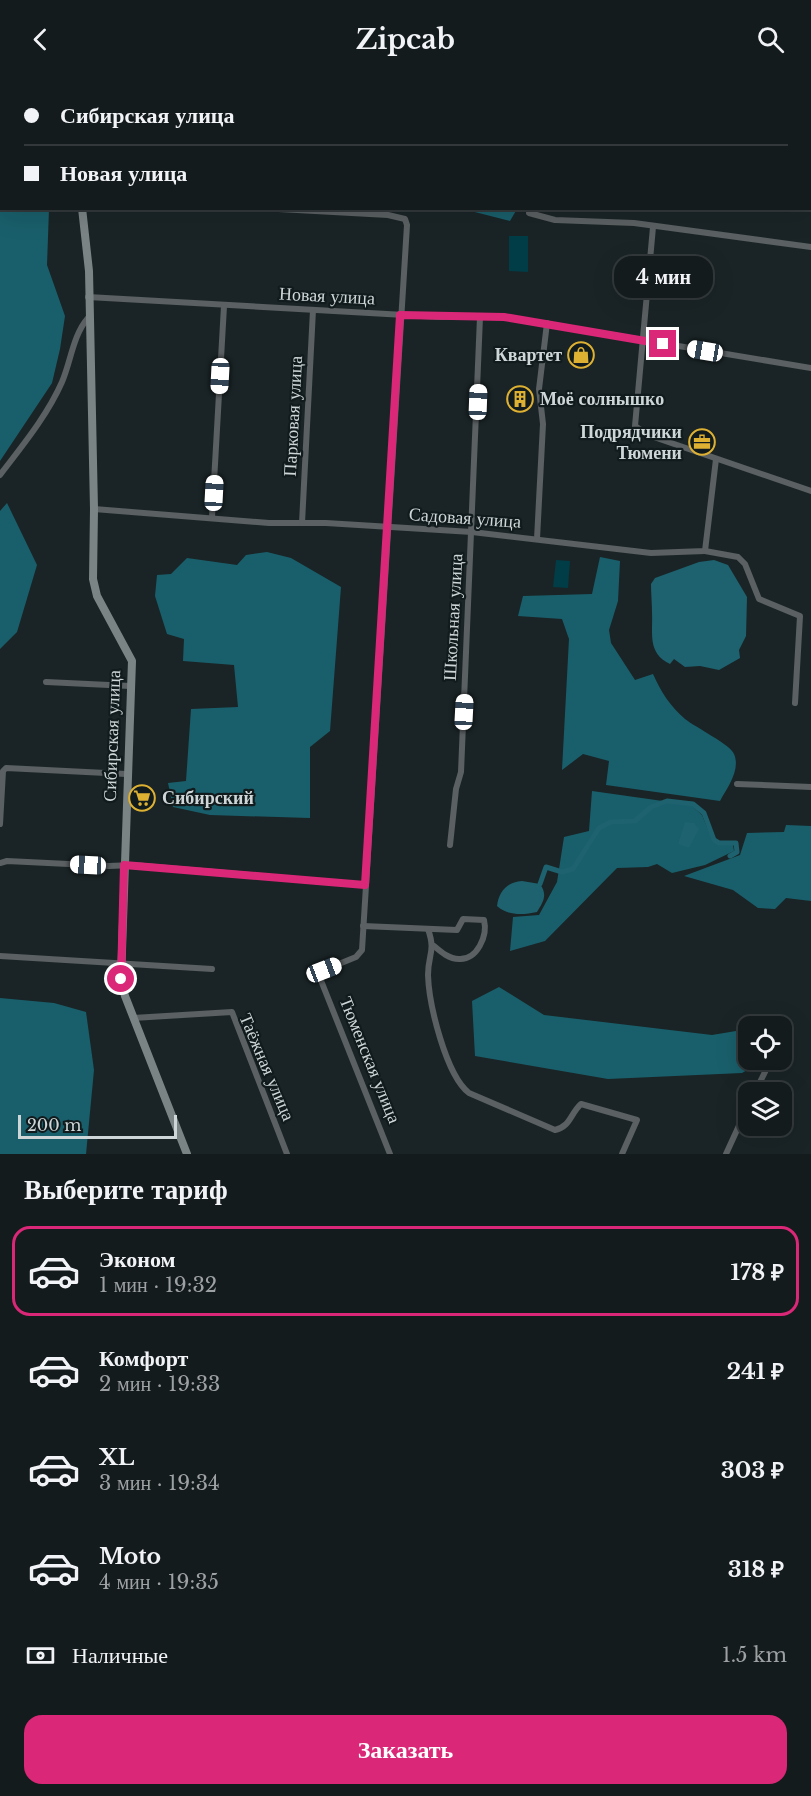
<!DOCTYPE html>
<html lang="ru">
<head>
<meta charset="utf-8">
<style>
	:root { --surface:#141b1c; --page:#212829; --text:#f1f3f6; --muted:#9da1a3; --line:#33393b; --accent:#db2777 }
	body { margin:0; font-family:"Libre Baskerville",serif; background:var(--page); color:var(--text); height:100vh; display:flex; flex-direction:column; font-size:22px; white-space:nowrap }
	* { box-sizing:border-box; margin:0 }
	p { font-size:20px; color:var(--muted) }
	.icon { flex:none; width:33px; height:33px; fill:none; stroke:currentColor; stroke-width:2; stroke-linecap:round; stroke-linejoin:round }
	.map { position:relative; height:1076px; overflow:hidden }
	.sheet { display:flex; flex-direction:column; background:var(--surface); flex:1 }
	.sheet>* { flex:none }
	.top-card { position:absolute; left:0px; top:0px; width:812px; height:132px; box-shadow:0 6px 24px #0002,0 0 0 2px var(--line); display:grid; align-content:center; height:132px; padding:0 24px; background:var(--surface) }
	.buttons { position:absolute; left:738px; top:938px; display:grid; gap:12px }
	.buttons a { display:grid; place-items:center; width:54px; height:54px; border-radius:12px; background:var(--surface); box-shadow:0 6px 24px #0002,0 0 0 2px var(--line); font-size:30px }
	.scale { position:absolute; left:18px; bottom:15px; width:159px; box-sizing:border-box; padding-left:6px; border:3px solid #cfd6d7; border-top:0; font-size:16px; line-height:21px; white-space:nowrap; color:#cfd6d7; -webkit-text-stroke:4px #111b1d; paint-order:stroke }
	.end { position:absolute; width:27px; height:27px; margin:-14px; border:8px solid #db2777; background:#fff; box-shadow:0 0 0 3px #fff }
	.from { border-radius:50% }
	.bubble { position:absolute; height:42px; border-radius:18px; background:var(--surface); box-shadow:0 6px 24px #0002,0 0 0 2px var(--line); font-size:20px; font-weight:800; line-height:42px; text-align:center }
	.car { position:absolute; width:18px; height:36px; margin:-18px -9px; border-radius:8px; box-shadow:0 0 4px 2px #0007; background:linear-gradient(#fff 24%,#345 0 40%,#fff 0 76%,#345 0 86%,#fff 0) }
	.top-card b { display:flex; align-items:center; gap:21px; height:57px; font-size:22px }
	.top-card b+b { border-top:2px solid var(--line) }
	.top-card i { width:15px; height:15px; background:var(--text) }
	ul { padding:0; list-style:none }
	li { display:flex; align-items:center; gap:18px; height:90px; margin:0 12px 9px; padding:0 12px; border:3px solid transparent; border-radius:18px }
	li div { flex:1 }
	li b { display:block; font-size:22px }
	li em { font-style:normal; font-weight:800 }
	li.selected { border-color:var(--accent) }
	li>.icon { width:54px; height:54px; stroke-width:1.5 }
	h2 { padding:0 24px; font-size:27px; line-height:72px }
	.pay { display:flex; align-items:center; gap:15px; height:66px; padding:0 24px; font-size:22px }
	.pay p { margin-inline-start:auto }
	.button { display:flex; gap:12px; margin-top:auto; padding:12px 24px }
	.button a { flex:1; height:69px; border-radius:18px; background:var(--accent); color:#fff; font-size:24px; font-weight:800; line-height:69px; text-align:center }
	header { display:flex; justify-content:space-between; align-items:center; height:78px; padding:0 24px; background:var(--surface); font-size:27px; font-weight:800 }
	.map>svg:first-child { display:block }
	.green { fill:#003d46 }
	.forest { fill:#195f6b }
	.water { fill:#1d626e }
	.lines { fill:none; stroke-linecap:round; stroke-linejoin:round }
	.canal { stroke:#1d626e; stroke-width:5 }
	.street { stroke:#5b6062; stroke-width:6 }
	.secondary { stroke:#7b8485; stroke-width:8 }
	.highway { stroke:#abb8ba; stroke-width:10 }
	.route { stroke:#db2777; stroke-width:8 }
	.labels { text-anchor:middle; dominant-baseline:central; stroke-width:4.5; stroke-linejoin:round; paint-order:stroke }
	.street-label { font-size:18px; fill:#cfd6d7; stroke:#111b1d }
	.poi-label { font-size:18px; font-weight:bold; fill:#cfd6d7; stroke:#111b1d; text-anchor:end }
</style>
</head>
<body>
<header><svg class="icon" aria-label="back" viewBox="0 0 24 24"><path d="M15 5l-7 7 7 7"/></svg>Zipcab<svg class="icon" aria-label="search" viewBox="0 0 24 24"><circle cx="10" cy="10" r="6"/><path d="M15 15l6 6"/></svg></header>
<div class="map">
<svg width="811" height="1076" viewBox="0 0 811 1076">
	<rect width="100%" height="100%" fill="#1a2426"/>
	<!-- green -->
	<g class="green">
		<polygon points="509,158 528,158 528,194 509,193"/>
		<polygon points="556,482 570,483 568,510 553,509"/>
	</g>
	<!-- forest -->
	<g class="forest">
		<polygon points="0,0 70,2 2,2 2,130 49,131 47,187 65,238 60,271 52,305 0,383"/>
		<polygon points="463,131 517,130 517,131 510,143"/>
		<polygon points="7,425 37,487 17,554 0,571 0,433"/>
		<polygon points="267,474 291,480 341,509 330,653 310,669 310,740 210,737 173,729 168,705 186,703 191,631 238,629 234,587 183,583 184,561 167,556 155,518 157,497 171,496 187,480 237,487 246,477"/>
		<path d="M600 479 620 483 618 523 609 552 611 565 635 602 653 596C661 614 670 628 685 641 695 649 731 667 734 676 741 692 727 710 720 723L606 707 609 683 583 676 562 692 569 561 562 541 518 538 523 518 592 516Z"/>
		<polygon points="592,713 691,727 702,737 713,764 733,767 734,773 705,787 672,795 657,786 648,789 617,790 545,863 510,873 513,839 539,837 557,804 564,759 589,753"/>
		<polygon points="786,747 811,748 811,823 786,820 775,831 758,830 733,812 684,798 740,777 747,755 784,754"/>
		<polygon points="499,909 544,937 712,957 748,951 748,981 765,982 742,995 608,1001 475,978 472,923"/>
		<polygon points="0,920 54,925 86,934 94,992 86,1076 0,1076"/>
	</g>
	<!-- water -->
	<g class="water">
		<path d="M714 482 728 487 747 519 746 558 739 572 740 580 719 592 700 588 685 589 674 581 670 586C647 575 653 555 652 535 652 525 651 516 651 506L655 500 699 484Z"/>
		<polygon points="685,744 694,745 699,751 689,770 678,766"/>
		<path d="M522 803 540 806C548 817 543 824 537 834 523 837 508 838 497 828 499 813 507 804 522 803Z"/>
	</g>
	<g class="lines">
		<!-- canal -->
		<polyline class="canal" points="540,806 546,789 562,794 573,791 599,750 611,744 635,743 651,729 667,723 693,726 704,735 714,762 719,765 736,765 737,774 730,778"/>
		<!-- street -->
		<g class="street">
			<polyline points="511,0 523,2"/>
			<polyline points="471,2 471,0"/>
			<polyline points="260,130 388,137 405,141 407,147 362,872 356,879 324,892 320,900 390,1076"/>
			<polyline points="529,135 555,142 634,145 811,169"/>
			<polyline points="653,149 635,348 648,357 811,413"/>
			<polyline points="88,219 440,239 504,239 811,290"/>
			<path d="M0 397C22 368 47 338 62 304 71 283 73 257 88 240"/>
			<polyline points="94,431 269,445 326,445 472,454 651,475 705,473 716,381"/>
			<polyline points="212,439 224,228"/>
			<polyline points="302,445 313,232"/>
			<polyline points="537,461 543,346 539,311 547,245"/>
			<polyline points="705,473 738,479 745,486 759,521 800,538 795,625"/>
			<polyline points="46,604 130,608"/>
			<polyline points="737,706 811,709"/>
			<polyline points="0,746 3,693 6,690 126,696"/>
			<polyline points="450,767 456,711 461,694 480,239"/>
			<polyline points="0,785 7,783 109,788 133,787 365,807"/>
			<path d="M363 848 457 852 463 841 484 842C488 858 477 882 459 881 449 881 441 874 434 868"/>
			<path d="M428 851C436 874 428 876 428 897 429 927 446 997 469 1015L555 1052C571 1048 570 1036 581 1026L637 1042 622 1076"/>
			<polyline points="0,878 212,891"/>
			<polyline points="133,940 232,934 287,1076"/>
			<polyline points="755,1014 768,988"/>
			<polyline points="726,1076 748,1028"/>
		</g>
		<!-- secondary -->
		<g class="secondary">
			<polyline points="72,0 72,2"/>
			<polyline points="82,130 89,193 94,431 93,501 97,518 132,583 121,901 125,918 187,1076"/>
		</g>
		<!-- highway -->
		<g class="highway">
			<polyline points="762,0 771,2"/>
			<polyline points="810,8 811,8"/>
		</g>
	</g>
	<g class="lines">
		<!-- route -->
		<polyline class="route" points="121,901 124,787 365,807 400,237 504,239 663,266"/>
	</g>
	<!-- icons -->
	<defs>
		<g id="shop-ring" transform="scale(1.35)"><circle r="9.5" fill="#111b1d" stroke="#deb133" stroke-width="1.5"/><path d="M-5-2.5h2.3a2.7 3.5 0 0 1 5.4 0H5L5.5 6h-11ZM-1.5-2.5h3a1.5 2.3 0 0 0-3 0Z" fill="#deb133"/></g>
		<g id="building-ring" transform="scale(1.35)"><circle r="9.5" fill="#111b1d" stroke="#deb133" stroke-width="1.5"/><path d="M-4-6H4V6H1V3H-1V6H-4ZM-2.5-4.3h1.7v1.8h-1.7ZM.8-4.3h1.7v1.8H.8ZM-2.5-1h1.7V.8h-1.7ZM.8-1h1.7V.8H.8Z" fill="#deb133"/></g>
		<g id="office-ring" transform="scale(1.35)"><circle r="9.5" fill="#111b1d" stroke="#deb133" stroke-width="1.5"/><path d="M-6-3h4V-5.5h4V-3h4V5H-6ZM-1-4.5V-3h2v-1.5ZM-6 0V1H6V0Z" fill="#deb133"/></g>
		<g id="supermarket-ring" transform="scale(1.35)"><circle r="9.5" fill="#111b1d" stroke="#deb133" stroke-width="1.5"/><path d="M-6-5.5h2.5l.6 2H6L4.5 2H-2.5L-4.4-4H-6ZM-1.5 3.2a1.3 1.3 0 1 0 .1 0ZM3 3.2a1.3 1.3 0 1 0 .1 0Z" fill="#deb133"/></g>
	</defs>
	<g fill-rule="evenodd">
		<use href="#shop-ring" x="581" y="277"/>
		<use href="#building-ring" x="520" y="321"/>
		<use href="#office-ring" x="702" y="364"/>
		<use href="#supermarket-ring" x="142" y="720"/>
	</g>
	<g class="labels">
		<!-- street labels -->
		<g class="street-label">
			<text transform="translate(327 218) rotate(3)">Новая улица</text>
			<text transform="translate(293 338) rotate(-87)">Парковая улица</text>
			<text transform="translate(465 440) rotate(4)">Садовая улица</text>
			<text transform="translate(453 539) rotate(-87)">Школьная улица</text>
			<text transform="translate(112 658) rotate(-88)">Сибирская улица</text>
			<text transform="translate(370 982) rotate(68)">Тюменская улица</text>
			<text transform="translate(267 989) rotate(67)">Таёжная улица</text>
		</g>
		<!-- poi labels -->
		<g class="poi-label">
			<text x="562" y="277">Квартет</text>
			<text x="540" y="321" text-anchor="start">Моё солнышко</text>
			<text x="682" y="354">Подрядчики<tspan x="682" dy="21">Тюмени</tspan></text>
			<text x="162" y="720" text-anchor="start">Сибирский</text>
		</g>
	</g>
</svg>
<div class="buttons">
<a><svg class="icon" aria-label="locate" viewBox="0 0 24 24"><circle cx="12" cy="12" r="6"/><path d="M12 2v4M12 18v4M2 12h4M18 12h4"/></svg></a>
<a><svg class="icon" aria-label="layers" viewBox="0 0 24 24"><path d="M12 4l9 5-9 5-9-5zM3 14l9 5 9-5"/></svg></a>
</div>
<div class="scale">200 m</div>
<i class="end from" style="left:121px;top:901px"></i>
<i class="end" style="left:663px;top:266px"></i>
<div class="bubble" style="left:614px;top:178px;width:99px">4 мин</div>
<i class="car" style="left:705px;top:273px;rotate:280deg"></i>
<i class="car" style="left:220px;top:298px;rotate:183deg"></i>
<i class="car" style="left:478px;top:324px;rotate:2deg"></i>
<i class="car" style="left:214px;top:415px;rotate:3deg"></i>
<i class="car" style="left:464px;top:634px;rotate:3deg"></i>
<i class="car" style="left:88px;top:787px;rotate:273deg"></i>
<i class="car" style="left:324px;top:892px;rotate:69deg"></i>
<div class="top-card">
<b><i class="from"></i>Сибирская улица</b>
<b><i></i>Новая улица</b>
</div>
</div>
<section class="sheet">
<h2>Выберите тариф</h2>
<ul>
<li class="selected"><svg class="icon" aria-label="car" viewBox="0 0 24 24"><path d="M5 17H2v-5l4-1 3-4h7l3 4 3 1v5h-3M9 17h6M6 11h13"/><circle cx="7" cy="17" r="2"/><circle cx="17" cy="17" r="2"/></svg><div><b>Эконом</b><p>1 мин · 19:32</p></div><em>178 ₽</em></li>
<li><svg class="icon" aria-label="car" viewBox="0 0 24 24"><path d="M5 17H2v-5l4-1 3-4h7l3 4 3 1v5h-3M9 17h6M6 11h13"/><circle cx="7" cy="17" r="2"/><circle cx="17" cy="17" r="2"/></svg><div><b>Комфорт</b><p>2 мин · 19:33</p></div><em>241 ₽</em></li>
<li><svg class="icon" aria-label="car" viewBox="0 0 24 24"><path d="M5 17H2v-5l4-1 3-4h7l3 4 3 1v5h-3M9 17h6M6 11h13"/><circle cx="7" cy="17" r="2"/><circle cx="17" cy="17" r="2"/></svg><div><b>XL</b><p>3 мин · 19:34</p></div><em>303 ₽</em></li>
<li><svg class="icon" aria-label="car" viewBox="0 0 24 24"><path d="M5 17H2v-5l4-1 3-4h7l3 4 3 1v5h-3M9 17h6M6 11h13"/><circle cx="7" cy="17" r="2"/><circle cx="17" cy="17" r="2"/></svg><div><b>Moto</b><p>4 мин · 19:35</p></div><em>318 ₽</em></li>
</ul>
<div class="pay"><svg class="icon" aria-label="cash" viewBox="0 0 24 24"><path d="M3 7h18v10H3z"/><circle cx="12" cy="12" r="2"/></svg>Наличные<p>1.5 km</p></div>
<div class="button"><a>Заказать</a></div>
</section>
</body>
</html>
